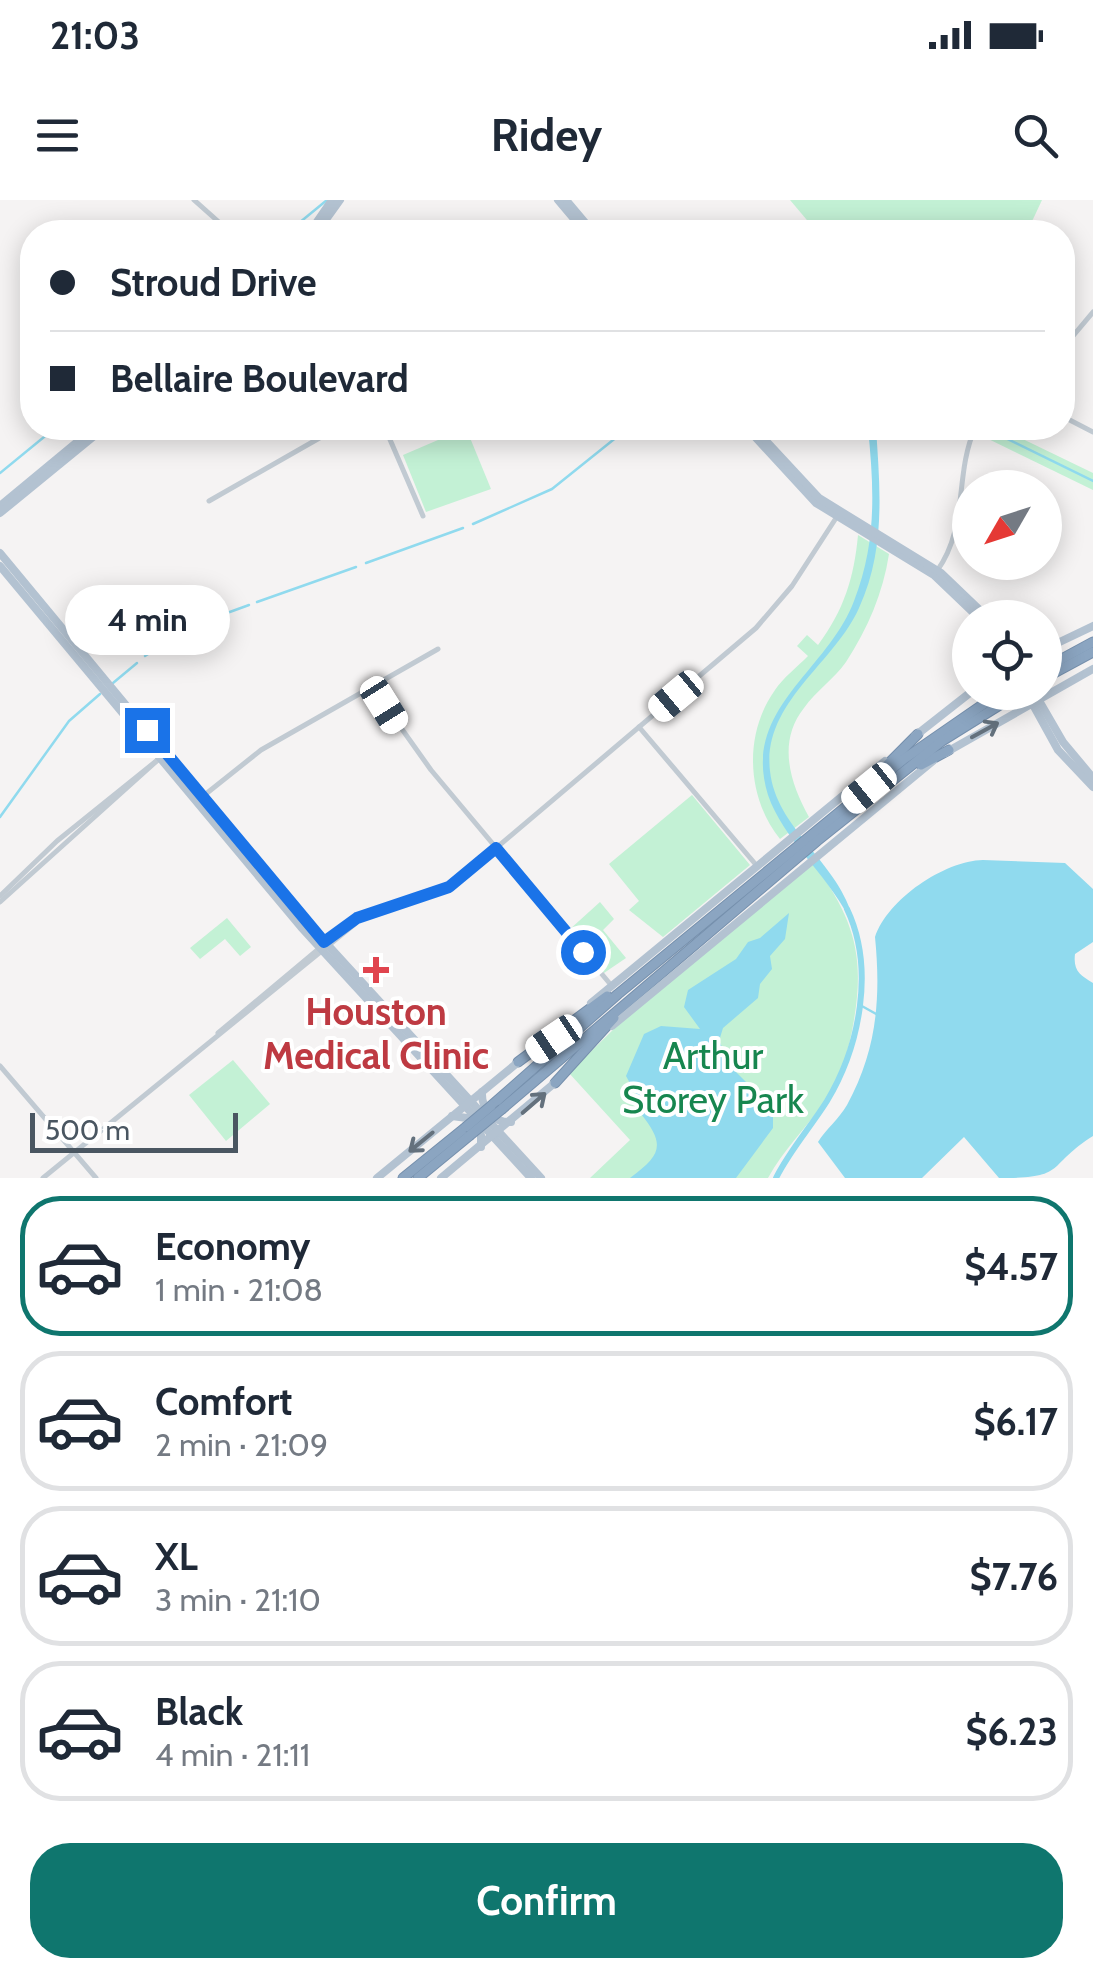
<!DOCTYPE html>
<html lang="en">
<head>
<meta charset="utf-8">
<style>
	:root { --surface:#fff; --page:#f2f2f3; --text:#1f2937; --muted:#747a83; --line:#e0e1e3; --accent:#0f766e }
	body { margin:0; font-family:Cabin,sans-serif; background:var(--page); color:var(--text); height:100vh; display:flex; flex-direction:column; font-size:38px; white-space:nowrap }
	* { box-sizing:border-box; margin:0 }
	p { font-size:32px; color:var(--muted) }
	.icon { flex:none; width:55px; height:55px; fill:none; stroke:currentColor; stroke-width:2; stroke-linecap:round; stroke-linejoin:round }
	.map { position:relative; height:978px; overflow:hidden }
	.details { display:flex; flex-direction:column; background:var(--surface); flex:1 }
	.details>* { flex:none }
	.guide { position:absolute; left:20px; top:20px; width:1055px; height:220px; border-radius:40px; box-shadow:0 5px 25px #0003; display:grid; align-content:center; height:220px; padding:0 30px; background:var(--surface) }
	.needle { width:65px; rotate:231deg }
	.fabs { position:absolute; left:952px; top:270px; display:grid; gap:20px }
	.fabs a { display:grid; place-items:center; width:110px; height:110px; border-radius:50%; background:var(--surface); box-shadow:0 5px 25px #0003; font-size:50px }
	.scale { position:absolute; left:30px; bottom:25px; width:208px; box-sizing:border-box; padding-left:10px; border:5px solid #4a5661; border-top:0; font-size:28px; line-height:35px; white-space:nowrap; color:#4a5661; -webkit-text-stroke:8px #fff; paint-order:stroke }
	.end { position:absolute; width:45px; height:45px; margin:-22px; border:12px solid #1a73e8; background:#fff; box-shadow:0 0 0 5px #fff }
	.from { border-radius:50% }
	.bubble { position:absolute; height:70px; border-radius:35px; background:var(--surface); box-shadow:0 5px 25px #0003; font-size:32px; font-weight:800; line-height:70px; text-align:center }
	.car { position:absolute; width:30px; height:60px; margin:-30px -15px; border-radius:12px; box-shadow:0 0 8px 2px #0007; background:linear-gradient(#fff 24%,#345 0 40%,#fff 0 76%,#345 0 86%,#fff 0) }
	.guide b { display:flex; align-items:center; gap:35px; height:95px; font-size:38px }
	.guide b+b { border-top:2px solid var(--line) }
	.guide i { width:25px; height:25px; background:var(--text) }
	ul { padding:18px 0 0; list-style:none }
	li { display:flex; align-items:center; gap:30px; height:140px; margin:0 20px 15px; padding:0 10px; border:5px solid var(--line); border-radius:40px }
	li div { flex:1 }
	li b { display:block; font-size:38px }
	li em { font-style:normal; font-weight:800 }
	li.active { border-color:var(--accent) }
	li>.icon { width:90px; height:90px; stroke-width:1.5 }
	.cta { display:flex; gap:20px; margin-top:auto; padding:20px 30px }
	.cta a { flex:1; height:115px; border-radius:40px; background:var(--accent); color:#fff; font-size:40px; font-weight:800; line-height:115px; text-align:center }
	.status { display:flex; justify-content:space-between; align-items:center; height:70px; padding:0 50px; background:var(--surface); direction:ltr }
	.status svg { height:28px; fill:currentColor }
	header { display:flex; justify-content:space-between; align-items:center; height:130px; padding:0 30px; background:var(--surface); font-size:45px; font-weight:800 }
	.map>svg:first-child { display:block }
	.green { fill:#c3f1d5 }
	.water { fill:#90daee }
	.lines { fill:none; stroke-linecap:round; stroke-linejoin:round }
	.stream { stroke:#90daee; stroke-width:2.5 }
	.river { stroke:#90daee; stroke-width:6 }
	.highway-casing { stroke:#7690ad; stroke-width:11 }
	.minor { stroke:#c1cad2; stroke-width:5 }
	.major { stroke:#b3c2d1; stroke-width:8 }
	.highway { stroke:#8ba5c1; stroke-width:9 }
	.highway-bridge-casing { stroke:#7690ad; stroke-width:11; stroke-linecap:butt }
	.highway-bridge { stroke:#8ba5c1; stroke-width:9 }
	.oneway { stroke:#64717d }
	.route { stroke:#1a73e8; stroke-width:12 }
	.health-dot { fill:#e0444e; stroke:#fff; stroke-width:4 }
	.labels { text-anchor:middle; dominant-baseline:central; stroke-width:8; stroke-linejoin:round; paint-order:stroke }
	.health-label { font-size:38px; font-weight:bold; fill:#be3a42; stroke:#fff }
	.park-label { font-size:38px; fill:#17864f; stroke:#fff }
</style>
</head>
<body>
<div class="status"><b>21:03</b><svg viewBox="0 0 49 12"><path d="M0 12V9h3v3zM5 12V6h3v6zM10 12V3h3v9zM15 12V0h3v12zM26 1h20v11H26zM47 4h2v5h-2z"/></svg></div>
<header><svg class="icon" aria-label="menu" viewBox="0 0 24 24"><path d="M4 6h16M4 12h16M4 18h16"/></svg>Ridey<svg class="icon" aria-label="search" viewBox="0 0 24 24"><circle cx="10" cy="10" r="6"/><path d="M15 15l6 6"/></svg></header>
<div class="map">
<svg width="1093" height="978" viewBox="0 0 1093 978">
	<rect width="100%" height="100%" fill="#f5f3f3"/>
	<!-- green -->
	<g class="green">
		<polygon points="790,0 1042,0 1027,32 817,32"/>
		<polygon points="466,228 491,289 426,312 403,255"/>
		<polygon points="966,228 1000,228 1093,273 1093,290"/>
		<path d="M858 335 889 354C883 393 868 428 846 462 834 479 816 491 804 508 777 542 790 583 809 617L780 639C747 598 743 535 775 490 783 478 797 467 808 456L797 446 807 435 818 445C844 410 854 378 858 335Z"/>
		<polygon points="692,595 750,665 663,737 629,710 639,701 609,664"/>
		<path d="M814 663C856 723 866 758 852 831 847 856 839 882 824 903 805 929 784 949 768 978H590L630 940 569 873 621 822Z"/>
		<polygon points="600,702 614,719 603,730 626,758 604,773 569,730"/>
		<polygon points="227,718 251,747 240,756 225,739 200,759 190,748"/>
		<polygon points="233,860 270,904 226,941 189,895"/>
	</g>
	<!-- water -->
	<g class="water">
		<path d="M868 228H876C880 289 886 349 859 408 834 464 762 503 770 571 776 628 836 661 852 715L848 716C826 673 783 639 768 595 741 509 827 472 854 401 877 342 874 289 868 228Z"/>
		<path d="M983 660 1065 663 1093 689V742L1075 754C1073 771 1080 775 1093 783V936C1044 967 1069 978 999 978L964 937 922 978H845L818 942C826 929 839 919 847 905 877 850 881 798 875 737 888 699 944 661 983 660Z"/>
		<path d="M789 713 785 739 770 756 772 769 760 784 758 798 723 828 719 841 734 870 773 909V928L736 978H630C661 955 666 945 641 914L642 905 626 876 644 834 661 826 700 829 684 807 688 790 736 759 748 742 760 738Z"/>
	</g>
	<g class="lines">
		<!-- stream -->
		<g class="stream">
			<polyline points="288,32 327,0"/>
			<polyline points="985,228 1093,281"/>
			<polyline points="0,273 55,228"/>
			<polyline points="473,324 552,289 628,228"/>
			<polyline points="366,363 463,328"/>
			<polyline points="257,402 356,367"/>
			<polyline points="145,456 194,425 249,405"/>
			<polyline points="113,483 137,463"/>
			<polyline points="0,617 69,521 100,494"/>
			<polyline points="860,805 878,815"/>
		</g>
		<!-- river -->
		<path class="river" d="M776 978C790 950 810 928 827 901 860 846 875 768 847 709"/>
		<!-- highway casing -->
		<g class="highway-casing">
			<g id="highway">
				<polyline points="1045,468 1093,442"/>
				<polyline points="1045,478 1093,452"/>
				<polyline points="921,565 949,550"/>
				<polyline points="881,571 918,534"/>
				<polyline points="518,862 607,796"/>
				<polyline points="555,883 614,818"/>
				<polyline points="491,906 618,794 904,559 1001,492"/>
				<polyline points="502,909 817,641 942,541 1003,503"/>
				<polyline points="403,978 466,927"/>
				<polyline points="418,978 469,936"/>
			</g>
		</g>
		<!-- minor -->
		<g class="minor">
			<polyline points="194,0 230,32"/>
			<polyline points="1062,149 1093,112"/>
			<polyline points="1062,216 1093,232"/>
			<polyline points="385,228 423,316"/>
			<polyline points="209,301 337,228"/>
			<path d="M937 371C969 326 954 276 975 228"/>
			<polyline points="372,487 431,570 611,785"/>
			<polyline points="639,527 757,666"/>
			<polyline points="202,597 261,550 438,449"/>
			<polyline points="0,696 57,641 160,558"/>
			<polyline points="0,702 160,558"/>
			<polyline points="218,833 352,721 426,697 456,682 756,428 792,386 838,315"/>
			<polyline points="0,866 96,978"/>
			<polyline points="43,978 356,723"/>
		</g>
		<!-- major -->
		<g class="major">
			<polyline points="558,0 585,32"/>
			<polyline points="566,0 593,32"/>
			<polyline points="310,32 332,0"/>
			<polyline points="317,32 340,0"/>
			<polyline points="747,228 816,303 934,375 979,418"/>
			<polyline points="754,228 819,298 941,373 988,418"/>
			<polyline points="0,306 94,228"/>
			<polyline points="0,313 104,228"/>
			<polyline points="0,353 293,707 541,978"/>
			<polyline points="0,366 301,727 531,978"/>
			<polyline points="1045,449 1093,426"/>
			<polyline points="1026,492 1058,550 1093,587"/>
			<polyline points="1034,492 1063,542 1093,578"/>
			<polyline points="915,536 971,492"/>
			<polyline points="945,553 1093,469"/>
			<polyline points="591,803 885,561"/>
			<polyline points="612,826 933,561"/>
			<path d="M482 892C481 909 494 923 511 922"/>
			<polyline points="452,916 467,918 481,935 481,947"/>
			<polyline points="377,978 522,859"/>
			<polyline points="441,978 557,881"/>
		</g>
		<!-- highway -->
		<use href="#highway" class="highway"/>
		<!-- highway-bridge casing -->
		<g class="highway-bridge-casing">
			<g id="highway-bridge">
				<polyline points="1003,503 1021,492"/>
				<polyline points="466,927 491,906"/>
				<polyline points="469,936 502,909"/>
			</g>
		</g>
		<!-- highway-bridge -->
		<use href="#highway-bridge" class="highway-bridge"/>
	</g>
	<!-- one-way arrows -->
	<defs><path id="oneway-shaft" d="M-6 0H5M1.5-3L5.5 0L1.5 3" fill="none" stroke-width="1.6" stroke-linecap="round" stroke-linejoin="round" transform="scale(2.5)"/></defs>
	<g class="oneway">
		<use href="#oneway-shaft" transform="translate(985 530) rotate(-29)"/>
		<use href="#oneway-shaft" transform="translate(534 903) rotate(-41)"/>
		<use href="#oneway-shaft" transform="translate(421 942) rotate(141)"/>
	</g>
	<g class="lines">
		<!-- route -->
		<polyline class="route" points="147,530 324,742 357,718 449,687 496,648 583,752"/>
	</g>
	<!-- markers -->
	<path class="health-dot" d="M371 755h10v10h10v10h-10v10h-10v-10h-10v-10h10z"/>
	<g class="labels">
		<!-- health labels -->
		<g class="health-label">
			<text x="376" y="811">Houston<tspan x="376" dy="44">Medical Clinic</tspan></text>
		</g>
		<!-- park labels -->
		<g class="park-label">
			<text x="713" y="855">Arthur<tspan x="713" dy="44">Storey Park</tspan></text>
		</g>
	</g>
</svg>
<div class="fabs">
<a><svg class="needle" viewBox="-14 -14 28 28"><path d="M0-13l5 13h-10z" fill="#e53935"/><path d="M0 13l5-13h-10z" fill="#747a83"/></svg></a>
<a><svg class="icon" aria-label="locate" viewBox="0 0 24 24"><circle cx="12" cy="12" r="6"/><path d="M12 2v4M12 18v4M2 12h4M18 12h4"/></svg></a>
</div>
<div class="scale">500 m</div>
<i class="end from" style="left:583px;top:752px"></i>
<i class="end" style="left:147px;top:530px"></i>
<div class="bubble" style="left:65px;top:385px;width:165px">4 min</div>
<i class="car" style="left:676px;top:496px;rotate:230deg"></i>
<i class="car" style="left:384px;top:505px;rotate:148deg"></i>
<i class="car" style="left:869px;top:588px;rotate:231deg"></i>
<i class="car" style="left:554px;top:839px;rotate:236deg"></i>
<div class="guide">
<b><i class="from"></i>Stroud Drive</b>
<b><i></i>Bellaire Boulevard</b>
</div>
</div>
<section class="details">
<ul>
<li class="active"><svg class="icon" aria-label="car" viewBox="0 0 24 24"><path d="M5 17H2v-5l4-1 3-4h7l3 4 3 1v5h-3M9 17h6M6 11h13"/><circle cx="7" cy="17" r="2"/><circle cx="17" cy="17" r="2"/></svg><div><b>Economy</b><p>1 min · 21:08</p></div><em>$4.57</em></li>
<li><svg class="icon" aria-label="car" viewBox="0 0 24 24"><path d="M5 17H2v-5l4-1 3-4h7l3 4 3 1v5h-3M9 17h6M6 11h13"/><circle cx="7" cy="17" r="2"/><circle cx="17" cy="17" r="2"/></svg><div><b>Comfort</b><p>2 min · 21:09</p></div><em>$6.17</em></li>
<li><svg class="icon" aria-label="car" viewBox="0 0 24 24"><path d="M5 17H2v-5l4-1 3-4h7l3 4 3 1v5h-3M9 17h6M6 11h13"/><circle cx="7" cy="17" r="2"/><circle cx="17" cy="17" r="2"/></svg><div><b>XL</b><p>3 min · 21:10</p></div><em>$7.76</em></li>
<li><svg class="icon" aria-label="car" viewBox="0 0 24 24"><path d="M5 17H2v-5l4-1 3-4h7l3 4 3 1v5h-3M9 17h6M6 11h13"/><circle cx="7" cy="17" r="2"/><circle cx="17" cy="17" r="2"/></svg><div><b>Black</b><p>4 min · 21:11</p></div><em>$6.23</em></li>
</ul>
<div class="cta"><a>Confirm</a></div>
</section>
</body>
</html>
